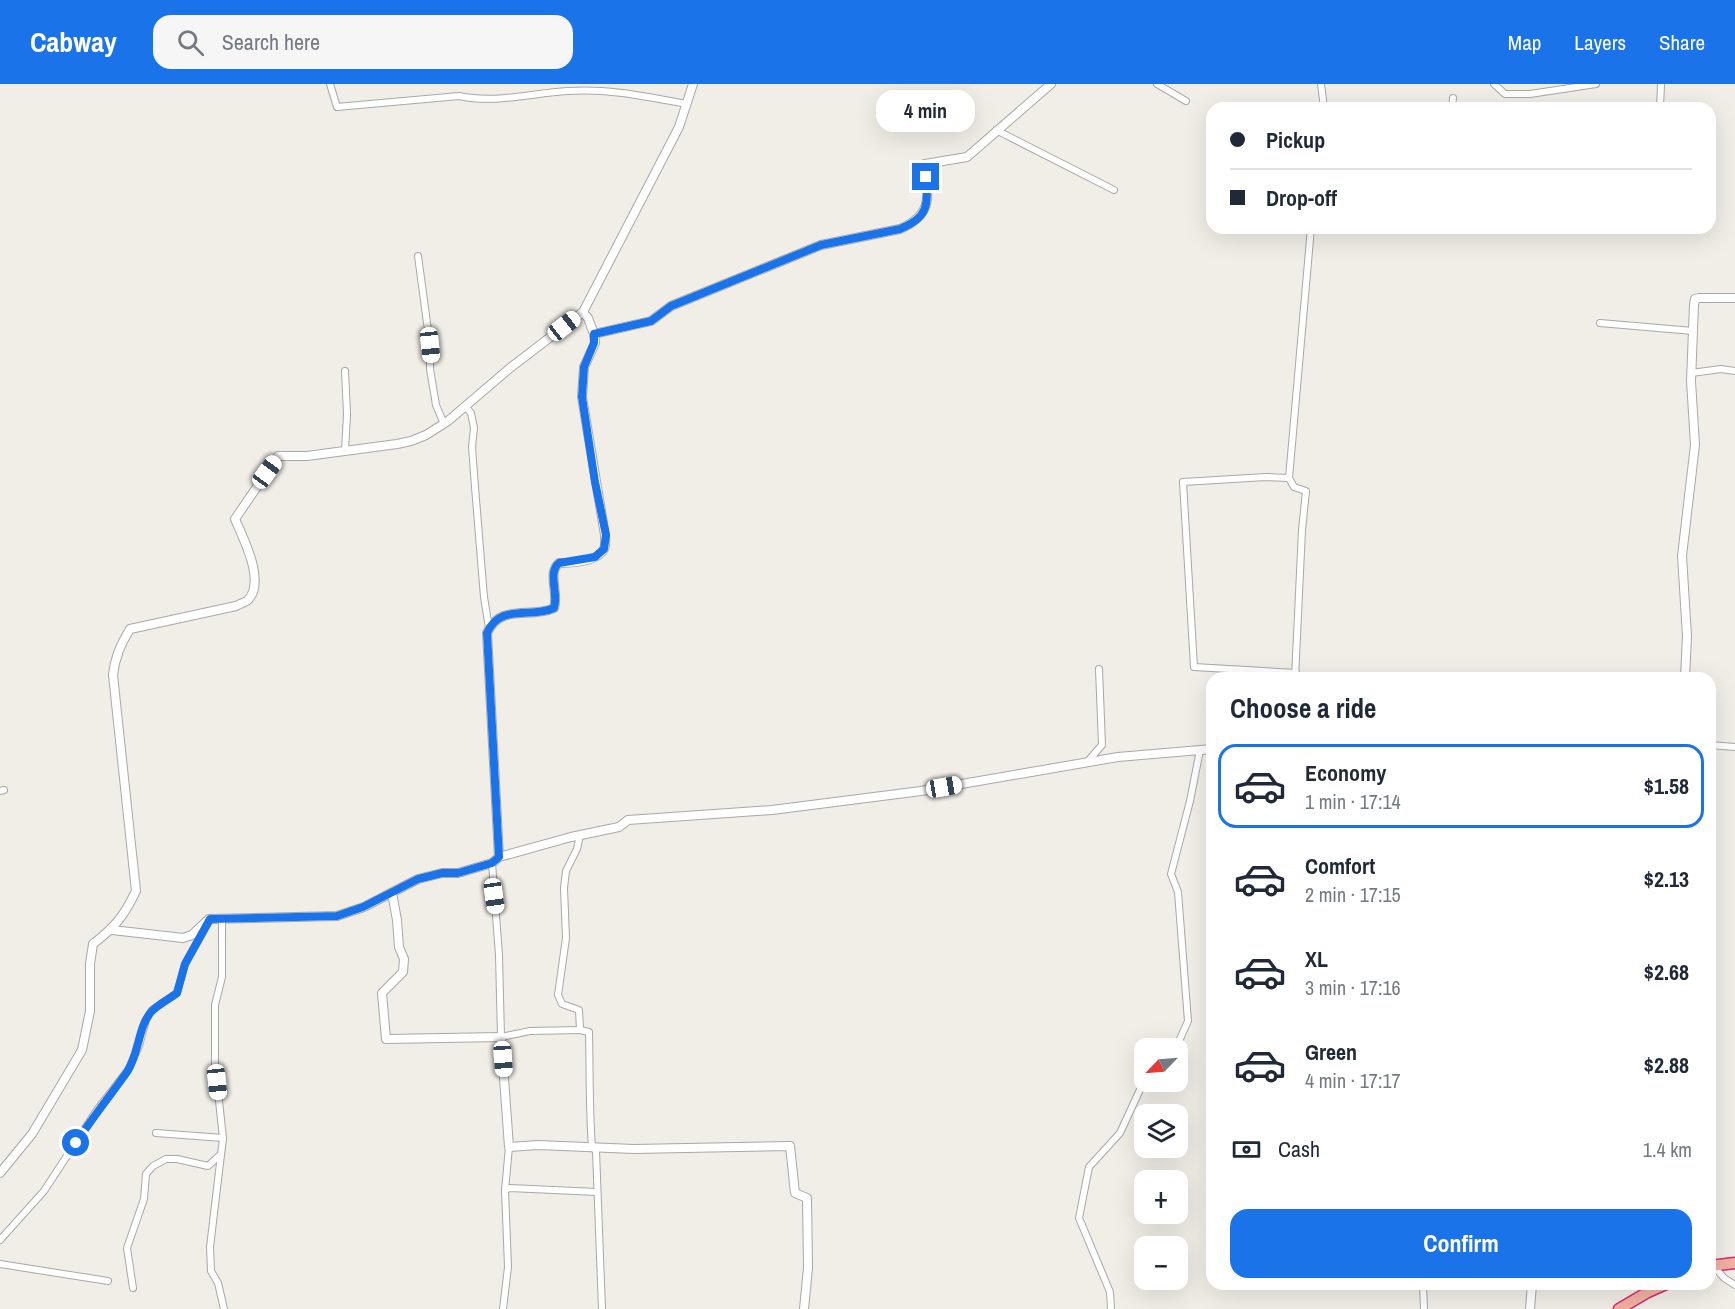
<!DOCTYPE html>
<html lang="en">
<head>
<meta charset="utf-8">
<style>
	:root { --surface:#fff; --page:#f6f6f7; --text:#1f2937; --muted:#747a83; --line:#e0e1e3; --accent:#1a73e8 }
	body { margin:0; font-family:"Archivo Narrow",sans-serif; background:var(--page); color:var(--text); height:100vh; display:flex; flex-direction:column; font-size:22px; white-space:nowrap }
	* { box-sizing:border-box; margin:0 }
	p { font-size:20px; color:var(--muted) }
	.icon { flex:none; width:33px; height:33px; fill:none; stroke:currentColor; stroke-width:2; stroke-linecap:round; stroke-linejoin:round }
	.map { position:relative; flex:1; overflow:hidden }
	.side { position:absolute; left:1206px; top:588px; width:510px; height:618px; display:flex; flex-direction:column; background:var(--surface); border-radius:18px; box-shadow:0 6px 24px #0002 }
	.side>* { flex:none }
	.banner { position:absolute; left:1206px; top:18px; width:510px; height:132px; border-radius:18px; box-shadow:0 6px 24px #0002; display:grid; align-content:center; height:132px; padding:0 24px; background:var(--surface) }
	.needle { width:39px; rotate:245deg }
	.fabs { position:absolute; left:1134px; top:954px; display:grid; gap:12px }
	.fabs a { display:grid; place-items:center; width:54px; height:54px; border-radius:12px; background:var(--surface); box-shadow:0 6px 24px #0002; font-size:30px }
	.end { position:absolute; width:27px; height:27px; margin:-14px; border:8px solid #1a73e8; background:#fff; box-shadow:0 0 0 3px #fff }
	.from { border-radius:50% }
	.bubble { position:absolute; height:42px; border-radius:18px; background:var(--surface); box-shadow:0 6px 24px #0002; font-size:20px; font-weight:800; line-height:42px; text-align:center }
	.car { position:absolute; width:18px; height:36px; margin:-18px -9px; border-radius:8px; box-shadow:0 0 4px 2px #0007; background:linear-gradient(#fff 24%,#345 0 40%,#fff 0 76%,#345 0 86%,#fff 0) }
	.banner b { display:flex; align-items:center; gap:21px; height:57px; font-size:22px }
	.banner b+b { border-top:2px solid var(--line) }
	.banner i { width:15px; height:15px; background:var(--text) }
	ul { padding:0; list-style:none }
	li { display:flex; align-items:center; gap:18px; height:84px; margin:0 12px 9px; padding:0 12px; border:3px solid transparent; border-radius:18px }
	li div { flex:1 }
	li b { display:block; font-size:22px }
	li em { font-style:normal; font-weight:800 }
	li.active { border-color:var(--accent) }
	li>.icon { width:54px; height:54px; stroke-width:1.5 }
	h2 { padding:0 24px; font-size:27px; line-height:72px }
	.pay { display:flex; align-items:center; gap:15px; height:66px; padding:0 24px; font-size:22px }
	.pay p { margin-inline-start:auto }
	.cta { display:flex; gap:12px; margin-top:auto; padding:12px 24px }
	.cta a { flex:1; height:69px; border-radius:18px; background:var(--accent); color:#fff; font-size:24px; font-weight:800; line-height:69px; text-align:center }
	header { display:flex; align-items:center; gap:36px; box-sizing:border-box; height:84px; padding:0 30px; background:var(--accent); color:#fff }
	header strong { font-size:28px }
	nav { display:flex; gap:33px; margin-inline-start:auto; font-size:21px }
	.search { width:420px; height:54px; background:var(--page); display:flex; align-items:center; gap:15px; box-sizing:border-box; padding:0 21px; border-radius:18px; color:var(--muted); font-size:22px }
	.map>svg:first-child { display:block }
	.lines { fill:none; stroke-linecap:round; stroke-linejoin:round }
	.minor-casing { stroke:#a8a8a8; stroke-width:8 }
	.tertiary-casing { stroke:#a8a8a8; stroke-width:10 }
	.trunk-casing { stroke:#dc286c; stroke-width:13 }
	.minor { stroke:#fff; stroke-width:6 }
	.tertiary { stroke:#fff; stroke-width:8 }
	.trunk { stroke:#f2b1a2; stroke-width:10 }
	.route { stroke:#1a73e8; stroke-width:8 }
</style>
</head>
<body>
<header>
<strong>Cabway</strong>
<div class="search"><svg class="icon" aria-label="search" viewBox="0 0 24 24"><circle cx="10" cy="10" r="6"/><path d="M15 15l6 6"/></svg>Search here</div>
<nav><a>Map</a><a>Layers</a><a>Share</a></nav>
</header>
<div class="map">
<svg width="1735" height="1225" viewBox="0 0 1735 1225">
	<rect width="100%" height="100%" fill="#f1eee7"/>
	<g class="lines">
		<!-- minor casing -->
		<g class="minor-casing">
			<g id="minor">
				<path d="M330 0 337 23 459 12C495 20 532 9 568 7 608 4 648 13 687 20"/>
				<polyline points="1157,0 1186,17"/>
				<polyline points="1321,0 1324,24"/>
				<polyline points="1494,0 1505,10 1530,10 1596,0"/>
				<polyline points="1452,24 1453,14"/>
				<polyline points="1660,24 1661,0"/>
				<polyline points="996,46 1114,106"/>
				<polyline points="418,172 430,261 430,285 436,321 444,340"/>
				<polyline points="1600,239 1693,247"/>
				<polyline points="345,287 347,330 345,367"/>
				<polyline points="1691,289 1721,285 1735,287"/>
				<polyline points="466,323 471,329 474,344 472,363 475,403 484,513 489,544"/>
				<polyline points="1289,394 1266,393 1183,398 1194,583 1296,589"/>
				<polyline points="1295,594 1302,446 1306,407 1294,403 1289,394 1311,144"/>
				<polyline points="1710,661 1735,663"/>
				<polyline points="1088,677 1102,661 1099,585"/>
				<polyline points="0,707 4,706"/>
				<path d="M580 751 577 765 566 787 564 804 566 854 558 911 562 920 579 926 580 946 589 948C590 987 589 1025 592 1063L596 1067 602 1225"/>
				<polyline points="492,779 499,871 501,953 530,947 580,946"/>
				<polyline points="222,834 222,893 215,921 215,980 223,1054 210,1163 211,1187 218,1199 224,1225"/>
				<polyline points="1176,964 1188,937 1178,808 1171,790 1190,717 1200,666"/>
				<polyline points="156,1049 223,1054"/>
				<polyline points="505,1106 510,1104 597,1108"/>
				<polyline points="0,1156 44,1107 97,1026 128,986 139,962 146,936 152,926 177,909 185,880 208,839"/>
				<polyline points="0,1180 108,1197"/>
				<polyline points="1713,1181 1724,1194 1735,1201"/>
				<polyline points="1423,1200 1424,1225"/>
				<polyline points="133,1204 127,1164 144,1115 146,1090 153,1082 166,1075 177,1075 208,1082 221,1070"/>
				<polyline points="503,1225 508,1183 505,1106 509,1063"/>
				<polyline points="1111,1225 1110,1208 1079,1134 1089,1083 1120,1049 1144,997"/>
			</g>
		</g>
		<!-- tertiary casing -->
		<g class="tertiary-casing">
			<g id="tertiary">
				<path d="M594 250 651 237 671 222 821 161 900 145C934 130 928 112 925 80L967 73 1051 0"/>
				<polyline points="1685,594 1687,552 1682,472 1695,361 1691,297 1694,221 1695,215 1699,214 1735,214"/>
				<path d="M499 773 487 549C500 519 530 535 554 524 559 510 547 489 559 479 571 479 597 478 604 465 606 461 605 455 605 451L582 313 584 283 595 259 594 250 588 234 583 228"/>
				<polyline points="392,809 397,836 399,863 404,875 403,888 382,909 386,955 501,953 509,1063 538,1061 634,1065 790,1062 795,1109 807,1114 808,1184 804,1225"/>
				<polyline points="112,846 183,854 192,851 209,835 337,832 364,823 418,795 442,789 458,789 492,779 499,773 571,753 619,743 628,736 772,726 921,707 1118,673 1212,665"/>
				<path d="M0 1089 32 1050 82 966 90 927V880L93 860C115 843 124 832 136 807L113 591C115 573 121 560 130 545L236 522C239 520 246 518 248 516 266 497 243 454 235 435L278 372H307L397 360 411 357 426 351 448 337 510 284 583 228 679 43 693 0"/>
				<polyline points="1530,1225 1532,1200"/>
			</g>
		</g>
		<!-- trunk casing -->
		<g class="trunk-casing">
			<g id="trunk">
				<polyline points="1710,1182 1735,1179"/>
				<polyline points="1619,1225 1648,1208 1666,1200"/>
			</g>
		</g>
		<!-- minor -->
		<use href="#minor" class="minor"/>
		<!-- tertiary -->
		<use href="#tertiary" class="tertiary"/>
		<!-- trunk -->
		<use href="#trunk" class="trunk"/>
	</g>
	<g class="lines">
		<!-- route -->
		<path class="route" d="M76 1059C92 1034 110 1012 127 988 139 970 138 943 151 928 157 921 169 915 177 909L185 880 210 835 337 832 363 823 418 795 442 789H458L492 779 499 773 487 549C500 519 530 535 554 524 559 510 547 489 559 479L595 473 604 465 606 451 595 398 582 313 584 283 594 259V250L651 237 671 222 821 161 900 145C929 133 928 121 926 93"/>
	</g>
</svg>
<div class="fabs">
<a><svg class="needle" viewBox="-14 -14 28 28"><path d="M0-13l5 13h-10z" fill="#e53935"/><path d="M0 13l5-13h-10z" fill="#747a83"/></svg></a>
<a><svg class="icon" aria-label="layers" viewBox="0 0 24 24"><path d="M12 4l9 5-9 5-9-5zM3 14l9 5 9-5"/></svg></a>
<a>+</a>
<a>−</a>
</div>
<i class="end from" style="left:76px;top:1059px"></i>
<i class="end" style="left:926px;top:93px"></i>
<div class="bubble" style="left:876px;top:6px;width:99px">4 min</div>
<i class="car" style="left:564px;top:242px;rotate:52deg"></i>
<i class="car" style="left:430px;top:261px;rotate:174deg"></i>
<i class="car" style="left:267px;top:388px;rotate:36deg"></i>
<i class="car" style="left:944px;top:703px;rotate:80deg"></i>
<i class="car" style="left:494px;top:812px;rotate:172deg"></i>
<i class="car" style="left:503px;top:975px;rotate:176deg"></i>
<i class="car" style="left:217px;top:998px;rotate:174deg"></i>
<div class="banner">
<b><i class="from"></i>Pickup</b>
<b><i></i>Drop-off</b>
</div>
<section class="side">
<h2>Choose a ride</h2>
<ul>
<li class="active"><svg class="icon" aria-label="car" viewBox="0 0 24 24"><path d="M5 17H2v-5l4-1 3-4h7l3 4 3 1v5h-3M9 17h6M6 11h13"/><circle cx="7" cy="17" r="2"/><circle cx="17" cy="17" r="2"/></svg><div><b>Economy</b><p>1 min · 17:14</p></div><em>$1.58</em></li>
<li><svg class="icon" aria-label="car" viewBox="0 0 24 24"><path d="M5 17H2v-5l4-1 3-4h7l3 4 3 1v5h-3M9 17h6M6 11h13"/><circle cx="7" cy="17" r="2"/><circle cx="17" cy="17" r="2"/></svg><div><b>Comfort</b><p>2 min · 17:15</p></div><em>$2.13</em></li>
<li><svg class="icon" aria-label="car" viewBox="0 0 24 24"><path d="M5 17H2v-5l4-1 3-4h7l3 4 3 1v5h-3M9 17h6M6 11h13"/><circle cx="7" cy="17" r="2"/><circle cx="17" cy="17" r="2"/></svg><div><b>XL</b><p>3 min · 17:16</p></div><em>$2.68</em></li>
<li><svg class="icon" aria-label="car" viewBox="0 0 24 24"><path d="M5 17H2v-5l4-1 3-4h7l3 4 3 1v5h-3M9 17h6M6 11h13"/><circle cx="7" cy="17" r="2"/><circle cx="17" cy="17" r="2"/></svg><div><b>Green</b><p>4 min · 17:17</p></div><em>$2.88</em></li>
</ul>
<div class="pay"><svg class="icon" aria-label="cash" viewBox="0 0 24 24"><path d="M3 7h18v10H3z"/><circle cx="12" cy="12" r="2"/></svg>Cash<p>1.4 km</p></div>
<div class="cta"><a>Confirm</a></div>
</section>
</div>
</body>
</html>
